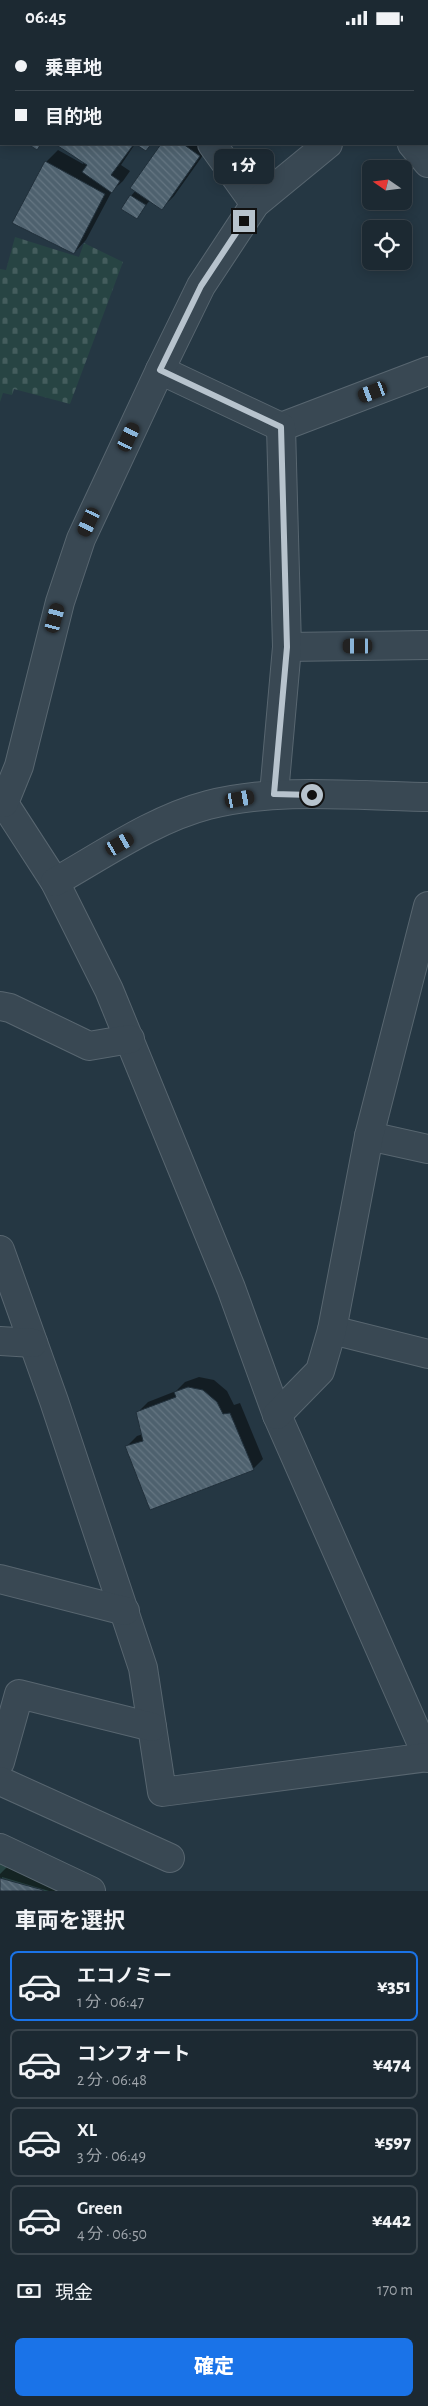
<!DOCTYPE html>
<html lang="ja">
<head>
<meta charset="utf-8">
<style>
	:root { --surface:#1c2932; --page:#25313a; --text:#f1f3f6; --muted:#a0a6ac; --line:#3a454d; --accent:#1a73e8 }
	body { margin:0; font-family:"Alegreya Sans","Noto Sans JP",sans-serif; background:var(--page); color:var(--text); height:100vh; display:flex; flex-direction:column; font-size:19px; white-space:nowrap }
	* { box-sizing:border-box; margin:0 }
	p { font-size:16px; color:var(--muted) }
	.icon { flex:none; width:28px; height:28px; fill:none; stroke:currentColor; stroke-width:2; stroke-linecap:round; stroke-linejoin:round }
	.map { position:relative; height:1856px; overflow:hidden }
	.side { display:flex; flex-direction:column; background:var(--surface); flex:1 }
	.side>* { flex:none }
	.top-card { position:absolute; left:0px; top:0px; width:429px; height:110px; box-shadow:0 2px 12px #0003,0 0 0 1px var(--line); display:grid; align-content:center; height:110px; padding:0 15px; background:var(--surface) }
	.needle { width:32px; rotate:284deg }
	.buttons { position:absolute; left:362px; top:125px; display:grid; gap:10px }
	.buttons a { display:grid; place-items:center; width:50px; height:50px; border-radius:8px; background:var(--surface); box-shadow:0 2px 12px #0003,0 0 0 1px var(--line); font-size:25px }
	.end { position:absolute; width:22px; height:22px; margin:-11px; border:6px solid #b7c3cd; background:#111; box-shadow:0 0 0 2px #111 }
	.from { border-radius:50% }
	.bubble { position:absolute; height:35px; border-radius:8px; background:var(--surface); box-shadow:0 2px 12px #0003,0 0 0 1px var(--line); font-size:16px; font-weight:800; line-height:35px; text-align:center }
	.car { position:absolute; width:15px; height:30px; margin:-15px -8px; border-radius:6px; box-shadow:0 0 4px 1px #0007; background:linear-gradient(#222 24%,#8ab4d8 0 40%,#222 0 76%,#8ab4d8 0 86%,#222 0) }
	.top-card b { display:flex; align-items:center; gap:18px; height:48px; font-size:19px }
	.top-card b+b { border-top:1px solid var(--line) }
	.top-card i { width:12px; height:12px; background:var(--text) }
	ul { padding:0; list-style:none }
	li { display:flex; align-items:center; gap:15px; height:70px; margin:0 10px 8px; padding:0 5px; border:2px solid var(--line); border-radius:8px }
	li div { flex:1 }
	li b { display:block; font-size:19px }
	li em { font-style:normal; font-weight:800 }
	li.on { border-color:var(--accent) }
	li>.icon { width:45px; height:45px; stroke-width:1.5 }
	h2 { padding:0 15px; font-size:22px; line-height:60px }
	.pay { display:flex; align-items:center; gap:12px; height:55px; padding:0 15px; font-size:19px }
	.pay p { margin-inline-start:auto }
	.cta { display:flex; gap:10px; margin-top:auto; padding:10px 15px }
	.cta a { flex:1; height:58px; border-radius:8px; background:var(--accent); color:#fff; font-size:20px; font-weight:800; line-height:58px; text-align:center }
	.status { display:flex; justify-content:space-between; align-items:center; height:35px; padding:0 25px; background:var(--surface); direction:ltr }
	.status svg { height:14px; fill:currentColor }
	.map>svg:first-child { display:block }
	.cemetery { fill:url(#cemetery-stones) }
	.park { fill:#274443 }
	.shadow { fill:#0007 }
	.building { fill:url(#building-back-hatch); stroke:#202f3a }
	.lines { fill:none; stroke-linecap:round; stroke-linejoin:round }
	.minor-casing { stroke:#586670; stroke-width:30 }
	.minor { stroke:#394853; stroke-width:28 }
	.route { stroke:#b7c3cd; stroke-width:6 }
</style>
</head>
<body>
<div class="status"><b>06:45</b><svg viewBox="0 0 49 12"><path d="M0 12V9h3v3zM5 12V6h3v6zM10 12V3h3v9zM15 12V0h3v12zM26 1h20v11H26zM47 4h2v5h-2z"/></svg></div>
<div class="map">
<svg width="428" height="1856" viewBox="0 0 428 1856">
	<defs>
		<pattern id="cemetery-stones" width="16" height="16" patternUnits="userSpaceOnUse" patternTransform="scale(1.25)"><rect width="16" height="16" fill="#274443"/><path d="M2 7V4a2 2 0 0 1 4 0v3zM10 15v-3a2 2 0 0 1 4 0v3z" fill="#445d5d"/></pattern>
		<pattern id="building-back-hatch" width="6" height="6" patternUnits="userSpaceOnUse" patternTransform="scale(1.25)"><rect width="6" height="6" fill="#4e616e"/><path d="M-1 5l2 2M0 0l6 6M5-1l2 2" fill="none" stroke="#657682"/></pattern>
	</defs>
	<rect width="100%" height="100%" fill="#253743"/>
	<!-- cemetery -->
	<polygon class="cemetery" points="15,202 79,222 84,208 123,227 70,369 14,354 12,360 3,358 0,367 0,234 6,235"/>
	<!-- park -->
	<polygon class="park" points="0,1827 61,1856 0,1856"/>
	<!-- shadow -->
	<g class="shadow">
		<polygon points="58,109 135,109 121,130 130,136 123,146 112,156 86,205 74,218 46,127 58,115 83,129 84,127"/>
		<polygon points="163,109 211,109 174,161 162,173 150,165 137,182 131,161 136,155 132,152"/>
		<polygon points="199,1342 214,1345 227,1356 234,1370 240,1368 263,1424 253,1434 126,1412 137,1401 143,1399 138,1377 148,1367 176,1356 185,1347"/>
		<polygon points="7,1832 53,1844 70,1856 49,1856 2,1842 2,1845 43,1856 0,1856 0,1839"/>
	</g>
	<!-- building -->
	<g class="building">
		<polygon points="28,109 41,109 37,115"/>
		<polygon points="55,109 134,109 111,140 120,146 112,158 82,137 87,130"/>
		<polygon points="135,109 151,109 146,116"/>
		<polygon points="161,109 183,109 200,121 162,175 130,153"/>
		<polygon points="45,126 105,159 74,219 12,188"/>
		<polygon points="130,160 146,170 137,184 121,174"/>
		<polygon points="188,1352 203,1355 217,1367 223,1379 230,1378 254,1435 150,1475 125,1411 143,1406 136,1377 176,1362 174,1357"/>
		<polygon points="0,1843 43,1855 43,1856 0,1856"/>
	</g>
	<g class="lines">
		<!-- minor casing -->
		<g class="minor-casing">
			<g id="minor">
				<polyline points="365,0 366,1"/>
				<polyline points="296,1 298,0"/>
				<polyline points="212,109 255,169"/>
				<polyline points="412,109 428,128"/>
				<polyline points="160,335 281,392 428,336"/>
				<polyline points="287,612 428,610"/>
				<polyline points="274,759 287,612 281,392"/>
				<polyline points="0,762 55,847 109,955 231,1253 277,1380 428,1723"/>
				<polyline points="4,768 19,731 60,567 81,504 160,335 201,251 255,169 328,109"/>
				<path d="M55 847C103 820 154 784 208 770 279 752 355 761 428 762"/>
				<polyline points="0,971 10,973 89,1011 130,1004"/>
				<polyline points="369,1101 428,1114"/>
				<polyline points="0,1215 54,1366 143,1633 162,1757 428,1722"/>
				<polyline points="332,1295 428,1319"/>
				<polyline points="0,1306 33,1308"/>
				<polyline points="277,1380 320,1336 332,1295 369,1101 428,871"/>
				<polyline points="0,1544 125,1576"/>
				<polyline points="0,1727 19,1659 152,1692"/>
				<polyline points="0,1746 170,1823"/>
				<polyline points="0,1813 91,1856"/>
			</g>
		</g>
		<!-- minor -->
		<use href="#minor" class="minor"/>
	</g>
	<g class="lines">
		<!-- route -->
		<polyline class="route" points="244,186 201,251 160,335 281,392 287,612 274,759 312,760"/>
	</g>
</svg>
<div class="buttons">
<a><svg class="needle" viewBox="-14 -14 28 28"><path d="M0-13l5 13h-10z" fill="#e53935"/><path d="M0 13l5-13h-10z" fill="#a0a6ac"/></svg></a>
<a><svg class="icon" aria-label="locate" viewBox="0 0 24 24"><circle cx="12" cy="12" r="6"/><path d="M12 2v4M12 18v4M2 12h4M18 12h4"/></svg></a>
</div>
<i class="end from" style="left:312px;top:760px"></i>
<i class="end" style="left:244px;top:186px"></i>
<div class="bubble" style="left:214px;top:114px;width:60px">1 分</div>
<i class="car" style="left:373px;top:357px;rotate:249deg"></i>
<i class="car" style="left:129px;top:402px;rotate:25deg"></i>
<i class="car" style="left:89px;top:487px;rotate:205deg"></i>
<i class="car" style="left:55px;top:583px;rotate:15deg"></i>
<i class="car" style="left:358px;top:611px;rotate:270deg"></i>
<i class="car" style="left:240px;top:764px;rotate:80deg"></i>
<i class="car" style="left:120px;top:809px;rotate:60deg"></i>
<div class="top-card">
<b><i class="from"></i>乗車地</b>
<b><i></i>目的地</b>
</div>
</div>
<section class="side">
<h2>車両を選択</h2>
<ul>
<li class="on"><svg class="icon" aria-label="car" viewBox="0 0 24 24"><path d="M5 17H2v-5l4-1 3-4h7l3 4 3 1v5h-3M9 17h6M6 11h13"/><circle cx="7" cy="17" r="2"/><circle cx="17" cy="17" r="2"/></svg><div><b>エコノミー</b><p>1 分 · 06:47</p></div><em>¥351</em></li>
<li><svg class="icon" aria-label="car" viewBox="0 0 24 24"><path d="M5 17H2v-5l4-1 3-4h7l3 4 3 1v5h-3M9 17h6M6 11h13"/><circle cx="7" cy="17" r="2"/><circle cx="17" cy="17" r="2"/></svg><div><b>コンフォート</b><p>2 分 · 06:48</p></div><em>¥474</em></li>
<li><svg class="icon" aria-label="car" viewBox="0 0 24 24"><path d="M5 17H2v-5l4-1 3-4h7l3 4 3 1v5h-3M9 17h6M6 11h13"/><circle cx="7" cy="17" r="2"/><circle cx="17" cy="17" r="2"/></svg><div><b>XL</b><p>3 分 · 06:49</p></div><em>¥597</em></li>
<li><svg class="icon" aria-label="car" viewBox="0 0 24 24"><path d="M5 17H2v-5l4-1 3-4h7l3 4 3 1v5h-3M9 17h6M6 11h13"/><circle cx="7" cy="17" r="2"/><circle cx="17" cy="17" r="2"/></svg><div><b>Green</b><p>4 分 · 06:50</p></div><em>¥442</em></li>
</ul>
<div class="pay"><svg class="icon" aria-label="cash" viewBox="0 0 24 24"><path d="M3 7h18v10H3z"/><circle cx="12" cy="12" r="2"/></svg>現金<p>170 m</p></div>
<div class="cta"><a>確定</a></div>
</section>
</body>
</html>
